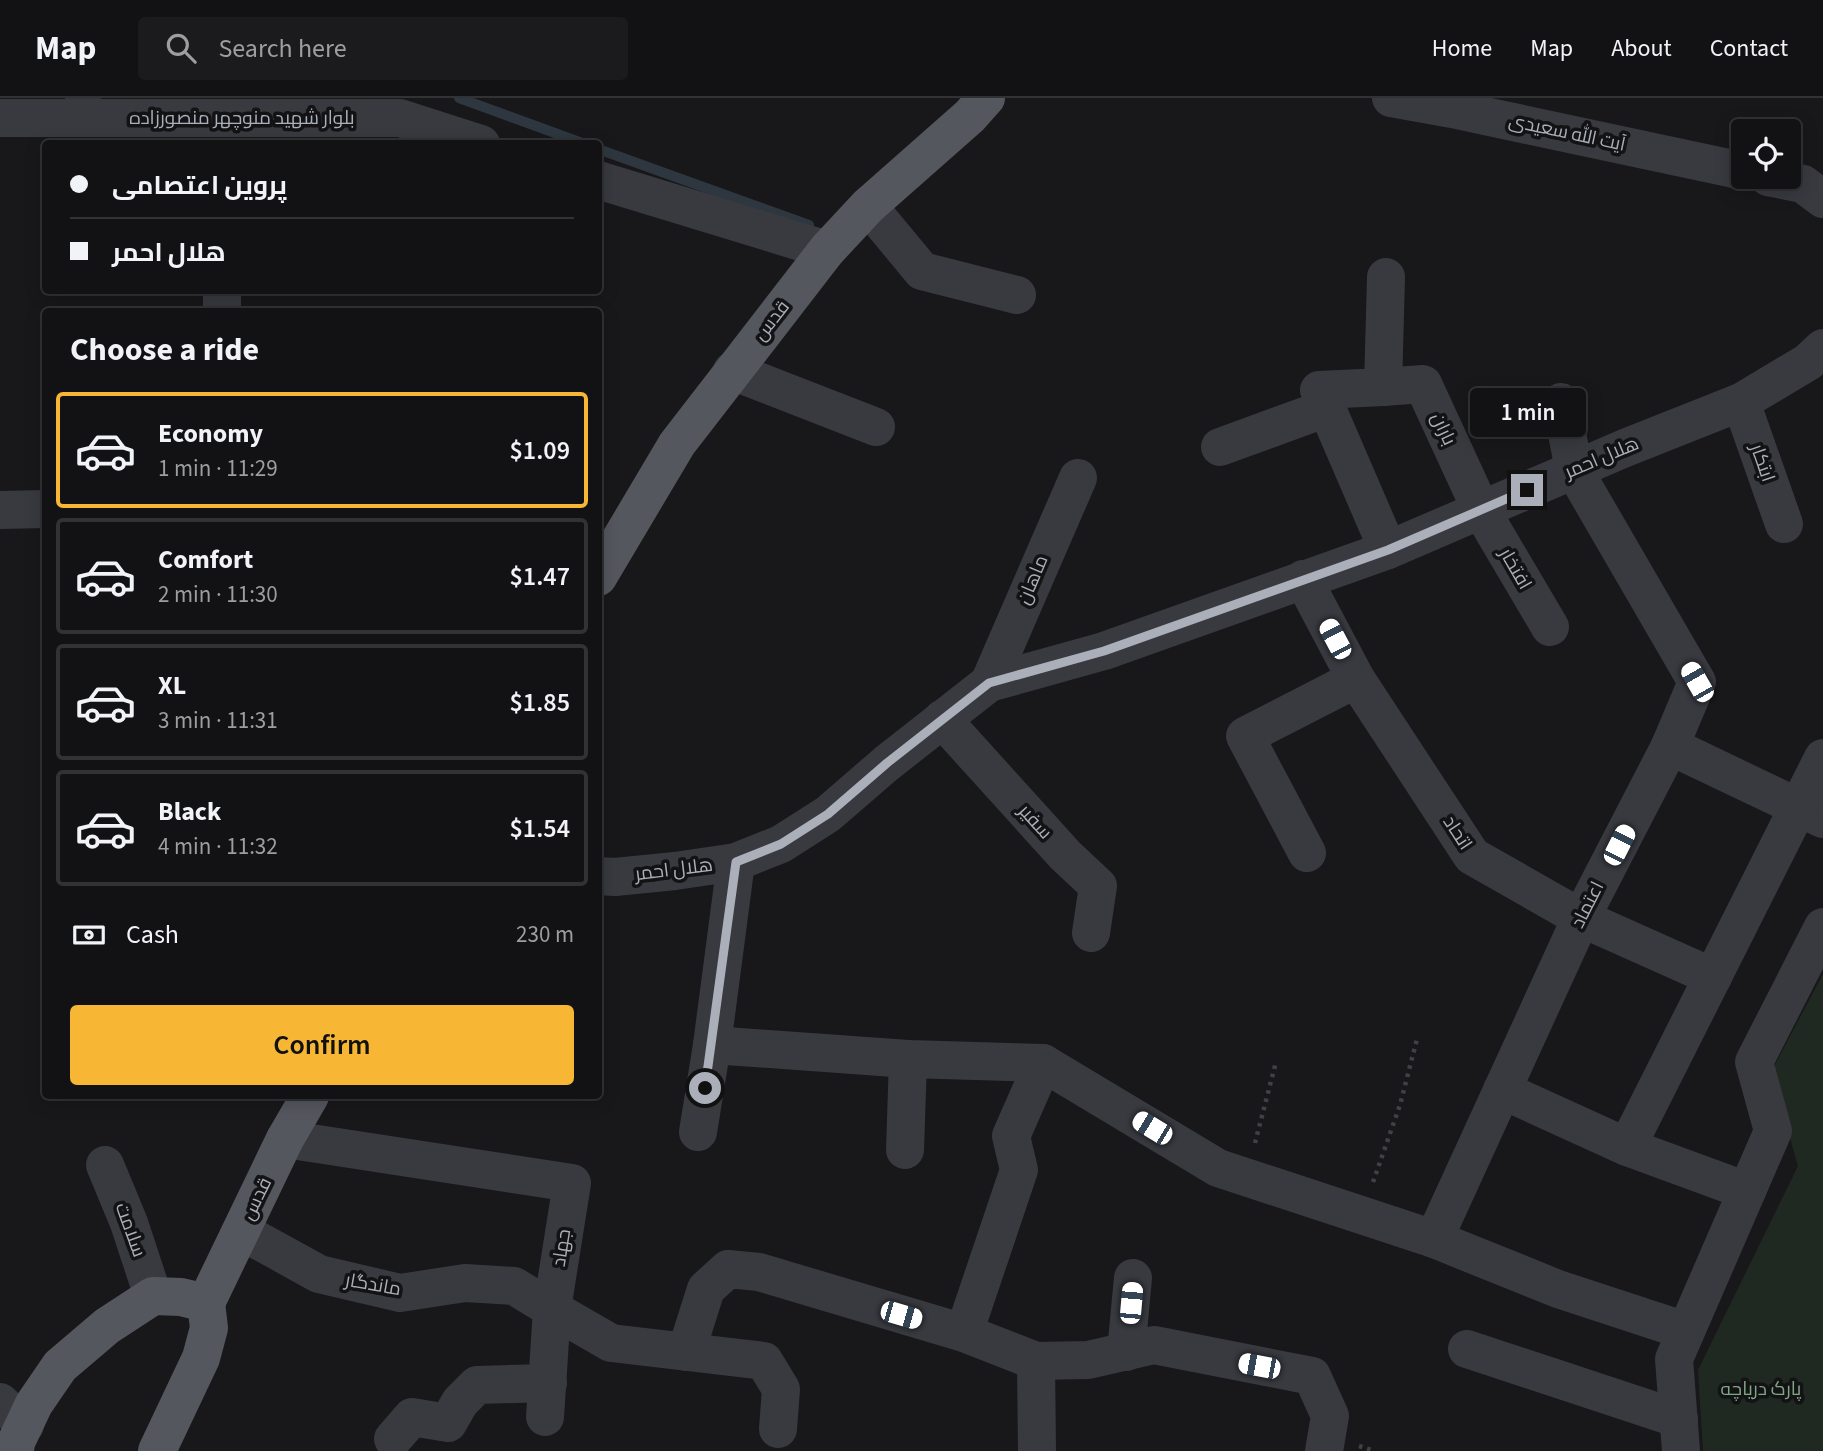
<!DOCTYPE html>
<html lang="en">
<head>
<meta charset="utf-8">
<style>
	:root { --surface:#121214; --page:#1b1b1d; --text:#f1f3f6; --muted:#9c9ea0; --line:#313234; --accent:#f7b633 }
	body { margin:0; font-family:"Source Sans 3",Cairo,sans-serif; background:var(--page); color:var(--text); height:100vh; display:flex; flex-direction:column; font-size:26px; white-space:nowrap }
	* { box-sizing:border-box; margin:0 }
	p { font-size:23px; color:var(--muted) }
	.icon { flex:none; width:38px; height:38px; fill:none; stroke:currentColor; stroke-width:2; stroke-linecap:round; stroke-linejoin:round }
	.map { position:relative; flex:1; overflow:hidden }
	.details { position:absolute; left:42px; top:210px; width:560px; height:791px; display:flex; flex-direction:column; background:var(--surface); border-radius:7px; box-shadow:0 4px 18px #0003,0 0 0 2px var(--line) }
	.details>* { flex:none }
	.hud { position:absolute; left:42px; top:42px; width:560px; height:154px; border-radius:7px; box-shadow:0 4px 18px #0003,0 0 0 2px var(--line); display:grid; align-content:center; height:154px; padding:0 28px; background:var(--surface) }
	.buttons { position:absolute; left:1731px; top:21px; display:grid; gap:14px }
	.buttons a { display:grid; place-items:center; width:70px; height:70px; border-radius:7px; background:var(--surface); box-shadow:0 4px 18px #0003,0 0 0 2px var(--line); font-size:35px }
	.end { position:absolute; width:32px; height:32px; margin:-16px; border:9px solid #aaafba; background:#111; box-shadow:0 0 0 4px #111 }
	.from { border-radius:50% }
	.bubble { position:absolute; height:49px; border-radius:7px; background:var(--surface); box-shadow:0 4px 18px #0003,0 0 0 2px var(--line); font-size:23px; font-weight:600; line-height:49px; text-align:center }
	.car { position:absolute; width:21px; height:42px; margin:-21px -10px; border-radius:9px; box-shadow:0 0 5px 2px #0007; background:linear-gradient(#fff 24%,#345 0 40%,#fff 0 76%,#345 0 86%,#fff 0) }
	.hud b { display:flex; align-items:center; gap:24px; height:66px; font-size:26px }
	.hud b+b { border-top:2px solid var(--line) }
	.hud i { width:18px; height:18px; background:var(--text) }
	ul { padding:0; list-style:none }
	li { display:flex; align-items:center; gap:21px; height:116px; margin:0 14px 10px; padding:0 14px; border:4px solid var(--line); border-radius:7px }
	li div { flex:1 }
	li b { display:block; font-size:26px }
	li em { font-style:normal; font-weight:600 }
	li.current { border-color:var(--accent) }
	li>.icon { width:63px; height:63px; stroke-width:1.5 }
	h2 { padding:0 28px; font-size:32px; line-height:84px }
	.pay { display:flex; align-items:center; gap:18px; height:77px; padding:0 28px; font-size:26px }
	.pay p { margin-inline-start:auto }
	.action { display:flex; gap:14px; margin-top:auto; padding:14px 28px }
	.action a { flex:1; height:80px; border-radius:7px; background:var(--accent); color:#111; font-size:28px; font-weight:600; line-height:80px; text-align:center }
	header { display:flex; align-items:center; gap:42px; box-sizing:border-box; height:98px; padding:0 35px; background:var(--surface); border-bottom:2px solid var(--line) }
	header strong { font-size:33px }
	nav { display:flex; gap:38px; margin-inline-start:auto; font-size:24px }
	.search { width:490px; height:63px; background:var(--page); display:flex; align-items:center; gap:18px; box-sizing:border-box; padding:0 24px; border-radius:7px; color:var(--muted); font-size:26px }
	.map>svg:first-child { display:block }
	.green { fill:#202921 }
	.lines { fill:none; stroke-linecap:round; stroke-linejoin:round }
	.stream { stroke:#2e373f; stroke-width:10 }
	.path { stroke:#3f4147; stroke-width:4.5; stroke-dasharray:3.5 5; stroke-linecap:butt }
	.minor { stroke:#393a40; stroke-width:38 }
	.major { stroke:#55575f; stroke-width:38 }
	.route { stroke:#aaafba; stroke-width:9 }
	.labels { text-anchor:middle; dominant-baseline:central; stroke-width:7; stroke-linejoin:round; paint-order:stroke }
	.street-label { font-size:19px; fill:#aaafba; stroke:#131315 }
	.park-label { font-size:19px; fill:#81a683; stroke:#131315 }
</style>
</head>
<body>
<header>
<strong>Map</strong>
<div class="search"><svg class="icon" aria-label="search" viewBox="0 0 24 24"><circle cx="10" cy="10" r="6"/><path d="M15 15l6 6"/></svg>Search here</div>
<nav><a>Home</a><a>Map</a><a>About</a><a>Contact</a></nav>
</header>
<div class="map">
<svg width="1823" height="1353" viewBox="0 0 1823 1353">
	<rect width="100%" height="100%" fill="#18181a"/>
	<!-- green -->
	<polygon class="green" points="1823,876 1823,1353 1703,1353 1698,1272 1798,1068 1771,974"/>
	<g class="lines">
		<!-- stream -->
		<g class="stream">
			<polyline points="459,0 585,46"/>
			<polyline points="70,1 96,0"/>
			<polyline points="598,51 809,127"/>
		</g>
		<!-- path -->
		<g class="path">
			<polyline points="1255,1045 1276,964"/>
			<polyline points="1373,1084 1400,1007 1417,941"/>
			<polyline points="1359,1348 1375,1353"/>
		</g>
		<!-- minor -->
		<g class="minor">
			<polyline points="1391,0 1452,11 1743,73"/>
			<polyline points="0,20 400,20 481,46"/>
			<polyline points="1768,79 1803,86 1823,101"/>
			<polyline points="598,82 827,152"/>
			<polyline points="868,108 922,173 1017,197"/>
			<polyline points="1386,179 1383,289 1319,292 1388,452"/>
			<polyline points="222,192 222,214"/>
			<polyline points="732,273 876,329"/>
			<polyline points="1383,289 1423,286 1481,412 1550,529"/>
			<polyline points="1741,304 1784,426"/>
			<polyline points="1220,349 1327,310"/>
			<polyline points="0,412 46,411"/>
			<polyline points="1303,481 1356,581 1472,758 1581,820 1713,879"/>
			<polyline points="989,585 1078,380"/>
			<polyline points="942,621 1065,757 1098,788 1091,835"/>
			<polyline points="1670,648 1823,721"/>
			<polyline points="1307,755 1245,638 1356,581"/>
			<polyline points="598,778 615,779 675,773 736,764 781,746 828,716 887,665 989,585 1104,553 1388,452 1625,350 1741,304 1808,264 1823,250"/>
			<polyline points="712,947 908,961 1043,965 1218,1070 1434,1141 1558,1191 1686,1233"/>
			<polyline points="1502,992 1627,1049 1747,1093"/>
			<polyline points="698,1034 712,947 736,764"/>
			<polyline points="285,1041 572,1085 552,1211 611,1245 764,1263 781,1291 778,1331"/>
			<polyline points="1627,1049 1823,660"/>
			<polyline points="905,1052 908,961"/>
			<polyline points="105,1067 129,1125 153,1198"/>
			<polyline points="241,1133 319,1176 400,1195 465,1185 514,1188 552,1211 545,1319"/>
			<polyline points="1434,1141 1581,820 1670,648 1697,584 1574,372 1561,304"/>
			<polyline points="964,1235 1019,1072 1011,1038 1043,965"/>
			<polyline points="1467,1251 1679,1321"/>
			<polyline points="686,1254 706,1191 728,1171 759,1174 964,1235 1036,1263 1088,1262 1154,1247 1312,1278 1330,1318 1324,1353"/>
			<polyline points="1126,1254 1133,1180"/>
			<polyline points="1036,1263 1037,1353"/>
			<polyline points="0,1304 25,1327"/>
			<polyline points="393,1341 412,1319 448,1325 460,1304 477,1287 548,1285"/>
			<polyline points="1681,1353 1674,1261 1773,1033 1754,964 1823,829"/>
		</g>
		<!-- major -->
		<g class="major">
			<polyline points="598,479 677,346 827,152 868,108 970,18 986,0"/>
			<polyline points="206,1205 285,1041 310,998"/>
			<polyline points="15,1353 16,1344 34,1306 60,1268 107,1228 153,1198 181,1199 206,1205 209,1230 201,1260 157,1353"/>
		</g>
	</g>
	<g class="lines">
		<!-- route -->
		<polyline class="route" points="705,990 736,764 781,746 828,716 887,665 989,585 1104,553 1388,452 1527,392"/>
	</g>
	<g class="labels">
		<!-- street labels -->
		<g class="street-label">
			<text x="242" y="20">بلوار شهید منوچهر منصورزاده</text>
			<text transform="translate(1567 35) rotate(12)">آیت الله سعیدی</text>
			<text transform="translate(772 223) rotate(-52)">قدس</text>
			<text transform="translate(1443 331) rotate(65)">باران</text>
			<text transform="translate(1602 360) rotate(-23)">هلال احمر</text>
			<text transform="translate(1762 365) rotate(71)">ابتکار</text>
			<text transform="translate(1515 471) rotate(60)">افتخار</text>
			<text transform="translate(1033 482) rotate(-67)">ماهان</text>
			<text transform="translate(1035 724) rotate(48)">سفیر</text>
			<text transform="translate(1457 735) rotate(57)">اتحاد</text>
			<text transform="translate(674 772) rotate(-7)">هلال احمر</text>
			<text transform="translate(1588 807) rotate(-63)">اعتماد</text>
			<text transform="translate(257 1101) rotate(-64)">قدس</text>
			<text transform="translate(130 1132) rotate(70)">سلامت</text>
			<text transform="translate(562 1150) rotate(-81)">جهاد</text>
			<text transform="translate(373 1187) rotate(10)">ماندگار</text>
		</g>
		<!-- park labels -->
		<g class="park-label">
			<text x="1761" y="1291">پارک دریاچه</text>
		</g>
	</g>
</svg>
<div class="buttons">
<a><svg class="icon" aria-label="locate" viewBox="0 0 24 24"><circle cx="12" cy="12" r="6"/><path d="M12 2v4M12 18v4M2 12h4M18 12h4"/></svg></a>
</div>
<i class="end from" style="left:705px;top:990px"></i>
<i class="end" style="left:1527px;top:392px"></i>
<div class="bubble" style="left:1470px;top:290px;width:116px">1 min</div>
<i class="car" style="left:1335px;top:541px;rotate:332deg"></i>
<i class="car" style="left:1697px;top:584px;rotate:330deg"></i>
<i class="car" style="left:1619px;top:747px;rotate:27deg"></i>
<i class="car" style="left:1152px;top:1030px;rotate:301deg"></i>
<i class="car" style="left:1131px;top:1205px;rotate:5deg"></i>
<i class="car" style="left:901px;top:1217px;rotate:106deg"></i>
<i class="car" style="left:1259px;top:1268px;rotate:281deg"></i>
<div class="hud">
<b><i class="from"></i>پروین اعتصامی</b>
<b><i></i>هلال احمر</b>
</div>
<section class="details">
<h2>Choose a ride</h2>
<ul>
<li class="current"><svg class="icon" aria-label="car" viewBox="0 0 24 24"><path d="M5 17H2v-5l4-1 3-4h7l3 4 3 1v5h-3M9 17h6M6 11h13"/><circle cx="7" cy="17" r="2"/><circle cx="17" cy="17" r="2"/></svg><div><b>Economy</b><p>1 min · 11:29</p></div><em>$1.09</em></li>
<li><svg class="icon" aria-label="car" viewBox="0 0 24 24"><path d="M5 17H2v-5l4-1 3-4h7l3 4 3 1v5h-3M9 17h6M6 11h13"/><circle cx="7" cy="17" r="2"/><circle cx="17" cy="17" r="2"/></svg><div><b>Comfort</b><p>2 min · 11:30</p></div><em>$1.47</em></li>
<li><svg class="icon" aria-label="car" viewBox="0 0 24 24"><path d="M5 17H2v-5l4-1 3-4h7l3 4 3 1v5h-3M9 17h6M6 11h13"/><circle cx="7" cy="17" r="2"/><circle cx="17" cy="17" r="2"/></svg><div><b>XL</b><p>3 min · 11:31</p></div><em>$1.85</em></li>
<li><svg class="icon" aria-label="car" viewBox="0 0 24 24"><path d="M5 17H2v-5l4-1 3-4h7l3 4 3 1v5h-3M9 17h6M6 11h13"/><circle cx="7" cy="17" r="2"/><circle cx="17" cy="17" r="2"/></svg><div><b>Black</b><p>4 min · 11:32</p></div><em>$1.54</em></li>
</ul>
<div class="pay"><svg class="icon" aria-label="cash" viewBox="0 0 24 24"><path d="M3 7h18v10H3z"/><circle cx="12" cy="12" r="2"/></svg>Cash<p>230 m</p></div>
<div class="action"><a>Confirm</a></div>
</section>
</div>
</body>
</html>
